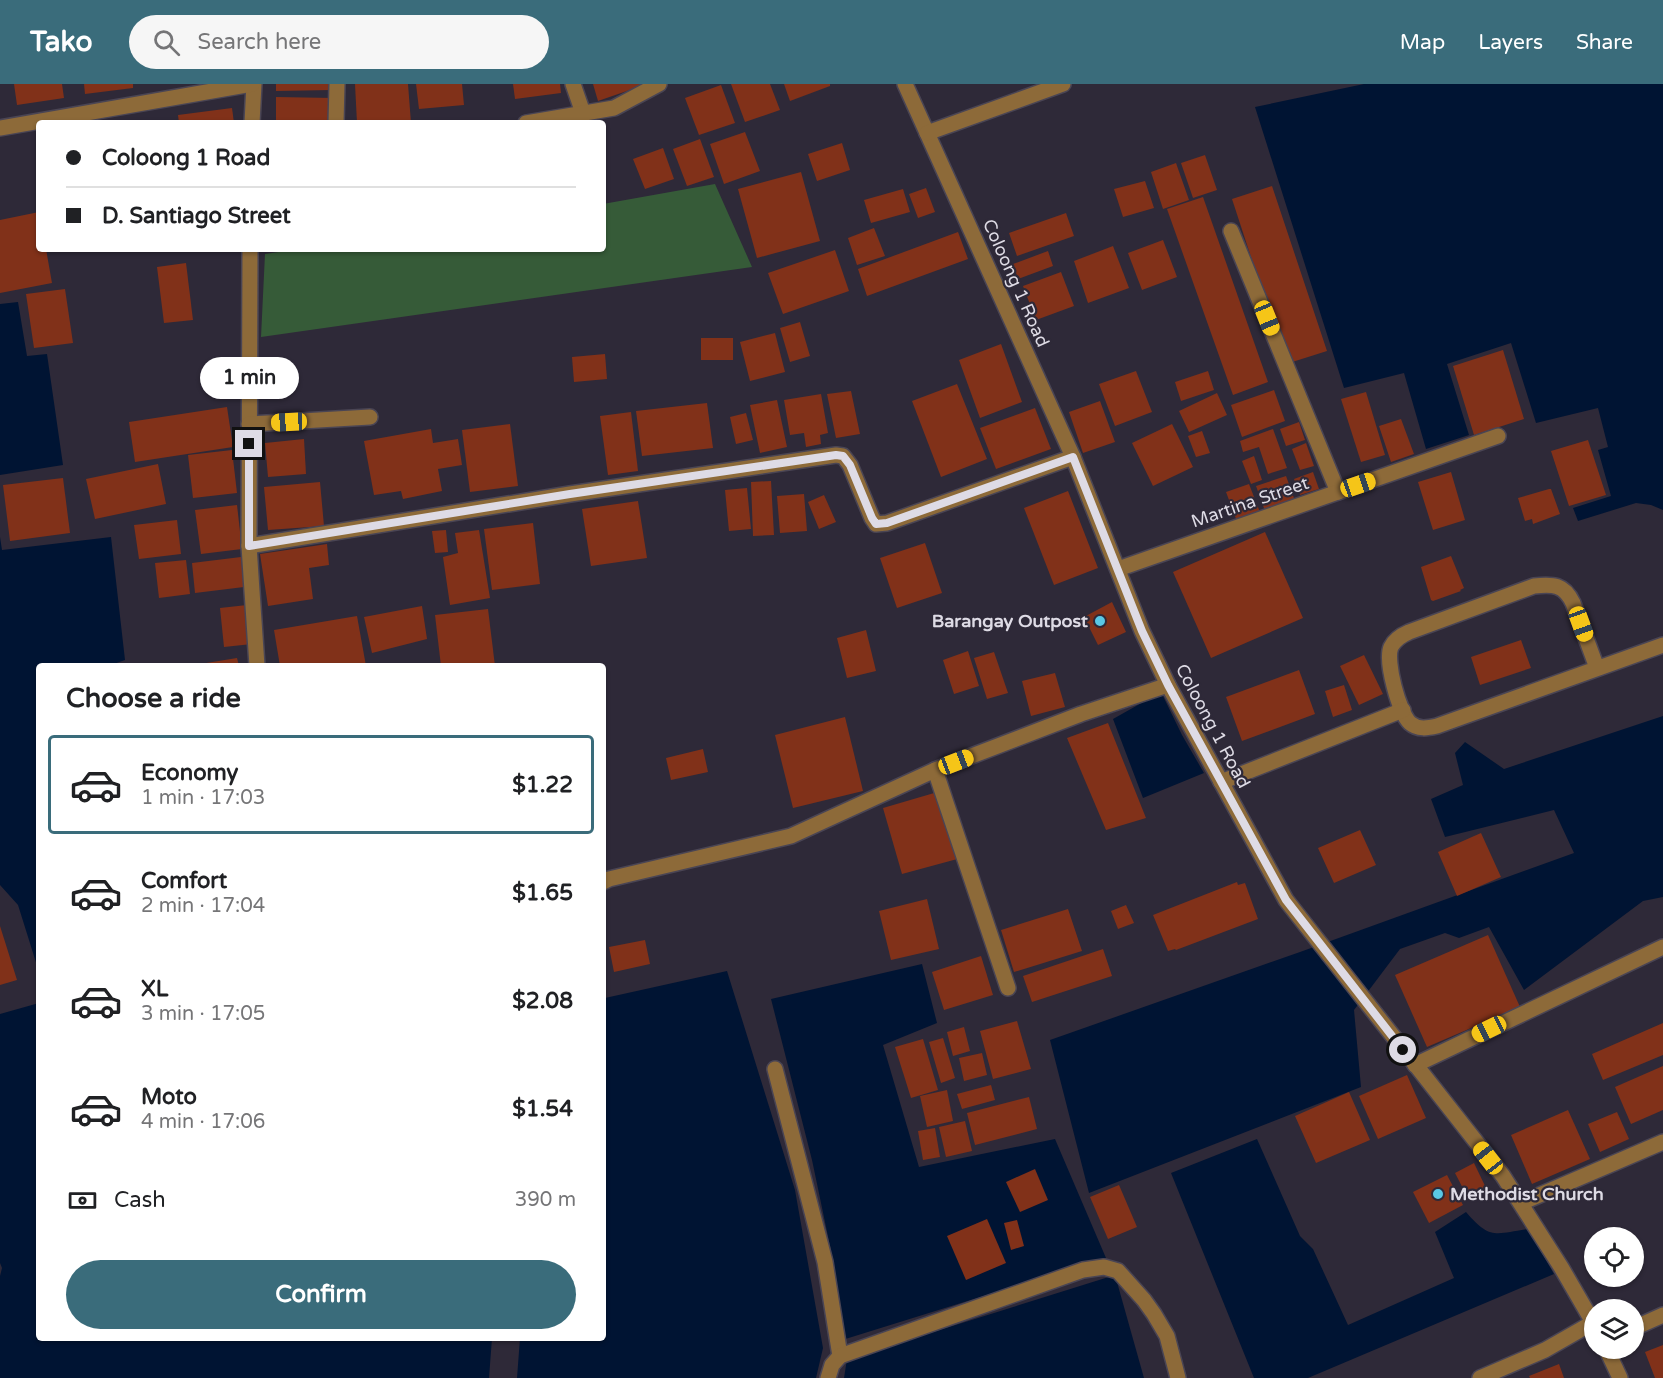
<!DOCTYPE html>
<html lang="en">
<head>
<meta charset="utf-8">
<style>
	:root { --surface:#fff; --page:#f6f6f6; --text:#202124; --muted:#757577; --line:#e0e0e0; --accent:#3a6c7b }
	body { margin:0; font-family:"Varela Round",sans-serif; background:var(--page); color:var(--text); height:100vh; display:flex; flex-direction:column; font-size:22px; white-space:nowrap }
	* { box-sizing:border-box; margin:0 }
	p { font-size:20px; color:var(--muted) }
	.icon { flex:none; width:33px; height:33px; fill:none; stroke:currentColor; stroke-width:2; stroke-linecap:round; stroke-linejoin:round }
	.map { position:relative; flex:1; overflow:hidden }
	.panel { position:absolute; left:36px; top:579px; width:570px; height:678px; display:flex; flex-direction:column; background:var(--surface); border-radius:6px; box-shadow:0 2px 4px #0004 }
	.panel>* { flex:none }
	.hud { position:absolute; left:36px; top:36px; width:570px; height:132px; border-radius:6px; box-shadow:0 2px 4px #0004; display:grid; align-content:center; height:132px; padding:0 30px; background:var(--surface) }
	.controls { position:absolute; left:1584px; top:1143px; display:grid; gap:12px }
	.controls a { display:grid; place-items:center; width:60px; height:60px; border-radius:50%; background:var(--surface); box-shadow:0 2px 4px #0004; font-size:30px }
	.end { position:absolute; width:27px; height:27px; margin:-14px; border:8px solid #dedbe5; background:#111; box-shadow:0 0 0 3px #111 }
	.from { border-radius:50% }
	.bubble { position:absolute; height:42px; border-radius:21px; background:var(--surface); box-shadow:0 2px 4px #0004; font-size:20px; font-weight:700; line-height:42px; text-align:center }
	.car { position:absolute; width:18px; height:36px; margin:-18px -9px; border-radius:8px; box-shadow:0 0 4px 2px #0007; background:linear-gradient(#f5c518 24%,#345 0 40%,#f5c518 0 76%,#345 0 86%,#f5c518 0) }
	.hud b { display:flex; align-items:center; gap:21px; height:57px; font-size:22px }
	.hud b+b { border-top:2px solid var(--line) }
	.hud i { width:15px; height:15px; background:var(--text) }
	ul { padding:0; list-style:none }
	li { display:flex; align-items:center; gap:18px; height:99px; margin:0 12px 9px; padding:0 18px; border:3px solid transparent; border-radius:6px }
	li div { flex:1 }
	li b { display:block; font-size:22px }
	li em { font-style:normal; font-weight:700 }
	li.selected { border-color:var(--accent) }
	li>.icon { width:54px; height:54px; stroke-width:1.5 }
	h2 { padding:0 30px; font-size:27px; line-height:72px }
	.pay { display:flex; align-items:center; gap:15px; height:66px; padding:0 30px; font-size:22px }
	.pay p { margin-inline-start:auto }
	.cta { display:flex; gap:12px; margin-top:auto; padding:12px 30px }
	.cta a { flex:1; height:69px; border-radius:36px; background:var(--accent); color:#fff; font-size:24px; font-weight:700; line-height:69px; text-align:center }
	header { display:flex; align-items:center; gap:36px; box-sizing:border-box; height:84px; padding:0 30px; background:var(--accent); color:#fff }
	header strong { font-size:28px }
	nav { display:flex; gap:33px; margin-inline-start:auto; font-size:21px }
	.search { width:420px; height:54px; background:var(--page); display:flex; align-items:center; gap:15px; box-sizing:border-box; padding:0 21px; border-radius:33px; color:var(--muted); font-size:22px }
	.map>svg:first-child { display:block }
	.green { fill:#365b38 }
	.water { fill:#001433 }
	.building { fill:#813119 }
	.lines { fill:none; stroke-linecap:round; stroke-linejoin:round }
	.minor-casing { stroke:#4a4554; stroke-width:18 }
	.minor { stroke:#8d6a39; stroke-width:15 }
	.route { stroke:#dedbe5; stroke-width:8 }
	.poi-dot { fill:#5ac8e5; stroke:#2e2938; stroke-width:2 }
	.labels { text-anchor:middle; dominant-baseline:central; stroke-width:4.5; stroke-linejoin:round; paint-order:stroke }
	.street-label { font-size:18px; fill:#dedbe5; stroke:#2e2938 }
	.poi-label { font-size:18px; font-weight:bold; fill:#dedbe5; stroke:#2e2938; text-anchor:end }
</style>
</head>
<body>
<header>
<strong>Tako</strong>
<div class="search"><svg class="icon" aria-label="search" viewBox="0 0 24 24"><circle cx="10" cy="10" r="6"/><path d="M15 15l6 6"/></svg>Search here</div>
<nav><a>Map</a><a>Layers</a><a>Share</a></nav>
</header>
<div class="map">
<svg width="1663" height="1294" viewBox="0 0 1663 1294">
	<rect width="100%" height="100%" fill="#2e2938"/>
	<!-- green -->
	<polygon class="green" points="715,100 752,183 261,253 265,170 299,165 603,165 603,120"/>
	<!-- water -->
	<g class="water">
		<polygon points="1364,0 1663,0 1663,426 1651,421 1636,419 1578,437 1573,424 1611,412 1598,366 1608,363 1598,324 1536,339 1511,259 1447,280 1469,351 1426,365 1404,289 1344,304 1255,23"/>
		<polygon points="18,218 27,272 47,270 63,381 0,391 0,220"/>
		<polygon points="0,453 2,466 111,453 125,576 108,582 39,582 39,888 18,821 0,801"/>
		<polygon points="1161,608 1182,651 1204,689 1143,714 1113,635"/>
		<polygon points="1663,632 1663,813 1643,817 1524,906 1489,843 1459,854 1445,849 1400,865 1354,926 1361,1003 1089,1109 1050,956 1300,868 1574,769 1554,726 1445,753 1431,715 1463,701 1455,669 1465,658 1504,685"/>
		<polygon points="922,880 937,939 883,961 919,1083 1055,1055 1106,1174 839,1257 834,1181 812,1076 771,915"/>
		<polygon points="727,887 795,1106 823,1264 816,1294 517,1294 520,1254 603,1254 603,918 605,914"/>
		<polygon points="39,919 39,1254 492,1254 489,1294 0,1294 0,1192 2,1184 0,1179 0,930"/>
		<path d="M1257 1055 1300 1152 1313 1165 1348 1241 1454 1194 1435 1148 1466 1128C1490 1156 1495 1150 1528 1145L1554 1190 1308 1294H1254L1171 1089Z"/>
		<polygon points="1115,1191 1144,1294 844,1294 847,1275"/>
	</g>
	<!-- building -->
	<g class="building">
		<polygon points="14,0 62,0 64,14 17,21"/>
		<polygon points="84,0 133,0 133,4 85,10"/>
		<polygon points="276,0 332,0 332,6 276,7"/>
		<polygon points="355,0 408,0 411,39 357,39"/>
		<polygon points="416,0 462,0 464,21 419,25"/>
		<polygon points="513,0 560,0 561,9 515,15"/>
		<polygon points="593,0 647,0 598,17"/>
		<polygon points="731,0 770,0 780,26 745,38"/>
		<polygon points="784,0 830,0 830,2 790,17"/>
		<polygon points="721,1 735,39 699,51 685,14"/>
		<polygon points="276,13 334,14 334,39 276,39"/>
		<polygon points="232,24 234,39 179,39 178,31"/>
		<polygon points="745,48 760,87 724,100 710,60"/>
		<polygon points="700,55 714,93 687,102 673,65"/>
		<polygon points="842,59 850,86 817,97 808,70"/>
		<polygon points="663,64 674,95 645,105 633,75"/>
		<polygon points="1205,71 1217,106 1193,114 1181,79"/>
		<polygon points="1176,79 1189,116 1163,125 1151,88"/>
		<polygon points="801,88 820,157 757,174 738,105"/>
		<polygon points="1145,97 1154,124 1123,133 1114,105"/>
		<polygon points="1272,102 1327,267 1286,280 1232,115"/>
		<polygon points="926,104 935,128 918,134 909,110"/>
		<polygon points="903,105 910,128 871,139 864,116"/>
		<polygon points="1203,113 1268,298 1233,311 1167,125"/>
		<polygon points="39,128 39,165 46,165 52,199 0,209 0,136"/>
		<polygon points="1066,129 1074,152 1017,172 1009,149"/>
		<polygon points="874,144 885,172 857,181 848,154"/>
		<polygon points="958,148 968,175 867,212 858,185"/>
		<polygon points="1163,156 1177,193 1142,206 1128,169"/>
		<polygon points="1113,162 1129,204 1088,219 1074,177"/>
		<polygon points="835,166 849,207 783,230 768,189"/>
		<polygon points="1048,167 1053,182 1018,195 1013,180"/>
		<polygon points="186,179 193,236 164,239 157,183"/>
		<polygon points="1061,188 1074,222 1036,236 1023,202"/>
		<polygon points="65,205 73,259 34,264 26,210"/>
		<polygon points="800,238 810,272 790,278 780,244"/>
		<polygon points="775,249 785,288 750,297 740,258"/>
		<rect x="701" y="254" width="32" height="22"/>
		<polygon points="1001,260 1022,318 980,334 959,276"/>
		<polygon points="1503,266 1524,335 1474,351 1453,282"/>
		<polygon points="605,270 607,295 574,298 572,273"/>
		<polygon points="1136,287 1152,328 1115,342 1099,300"/>
		<polygon points="1208,287 1214,306 1181,317 1175,298"/>
		<polygon points="957,300 987,375 941,393 912,317"/>
		<polygon points="1274,306 1285,337 1242,353 1231,321"/>
		<polygon points="851,307 860,350 836,354 827,310"/>
		<polygon points="1366,308 1385,371 1361,378 1341,315"/>
		<polygon points="1217,309 1227,331 1189,348 1179,327"/>
		<polygon points="821,310 828,349 820,351 821,360 806,363 804,349 790,351 784,316"/>
		<polygon points="777,316 787,363 760,369 750,321"/>
		<polygon points="1100,317 1115,358 1083,369 1069,328"/>
		<polygon points="707,319 713,364 642,372 636,327"/>
		<polygon points="227,323 233,363 135,378 129,338"/>
		<polygon points="1035,324 1051,365 996,385 980,344"/>
		<polygon points="631,328 638,387 608,391 600,332"/>
		<polygon points="746,329 753,356 736,360 730,333"/>
		<polygon points="1401,335 1414,370 1391,378 1379,342"/>
		<polygon points="1299,338 1305,356 1286,362 1280,345"/>
		<polygon points="510,340 518,402 470,408 462,346"/>
		<polygon points="1172,340 1193,383 1153,402 1132,359"/>
		<polygon points="431,345 433,359 458,355 462,381 438,385 442,407 403,415 401,407 374,411 364,357"/>
		<polygon points="1273,345 1287,384 1268,390 1259,363 1243,368 1240,357"/>
		<polygon points="1202,347 1210,369 1196,373 1188,352"/>
		<polygon points="304,355 306,390 268,393 265,359"/>
		<polygon points="1588,356 1606,411 1569,422 1551,367"/>
		<polygon points="1306,359 1314,382 1300,386 1292,365"/>
		<polygon points="232,366 237,409 193,414 188,371"/>
		<polygon points="1254,372 1262,396 1251,400 1242,377"/>
		<polygon points="158,380 166,420 95,435 86,395"/>
		<polygon points="1313,388 1319,405 1300,411 1294,395"/>
		<polygon points="1451,388 1465,436 1433,446 1418,398"/>
		<polygon points="1286,392 1295,417 1265,427 1256,402"/>
		<polygon points="63,394 70,449 10,457 3,401"/>
		<polygon points="771,397 774,451 753,452 751,398"/>
		<polygon points="320,398 324,442 268,446 264,403"/>
		<polygon points="1249,400 1261,431 1238,440 1226,408"/>
		<polygon points="747,404 751,445 729,447 725,406"/>
		<polygon points="1549,405 1551,405 1560,430 1533,440 1532,435 1525,437 1518,414"/>
		<polygon points="1068,407 1098,484 1054,501 1024,424"/>
		<polygon points="804,410 807,447 780,449 777,412"/>
		<polygon points="824,411 836,438 819,445 808,418"/>
		<polygon points="638,417 647,474 591,482 582,425"/>
		<polygon points="237,421 242,465 201,470 195,426"/>
		<polygon points="177,436 181,470 139,475 134,441"/>
		<polygon points="533,439 540,500 492,506 484,445"/>
		<polygon points="446,446 448,468 435,469 432,447"/>
		<polygon points="479,446 490,514 450,521 443,473 458,469 455,449"/>
		<polygon points="1265,448 1303,534 1211,574 1173,488"/>
		<polygon points="925,459 942,509 897,524 880,474"/>
		<polygon points="327,460 329,481 309,484 313,515 268,522 260,470"/>
		<polygon points="1451,472 1464,504 1460,506 1461,507 1433,517 1431,516 1421,483"/>
		<polygon points="241,473 244,503 195,509 192,479"/>
		<polygon points="186,476 190,510 159,514 155,479"/>
		<polygon points="1112,518 1126,548 1098,561 1084,533"/>
		<polygon points="247,521 252,560 224,563 220,524"/>
		<polygon points="422,522 427,555 372,569 364,533"/>
		<polygon points="488,525 495,582 441,582 435,531"/>
		<polygon points="357,532 366,582 280,582 274,546"/>
		<polygon points="866,546 876,587 847,594 837,554"/>
		<polygon points="1521,556 1531,584 1480,601 1471,573"/>
		<polygon points="968,567 979,602 954,610 943,576"/>
		<polygon points="994,568 1008,609 987,615 974,574"/>
		<polygon points="1364,571 1383,610 1359,621 1340,582"/>
		<polygon points="237,574 239,582 194,582 194,581"/>
		<polygon points="1299,586 1315,630 1242,657 1226,613"/>
		<polygon points="1055,589 1065,623 1031,632 1022,597"/>
		<polygon points="1344,601 1352,626 1333,633 1325,607"/>
		<polygon points="845,633 863,707 793,724 775,651"/>
		<polygon points="1108,639 1146,734 1106,746 1067,654"/>
		<polygon points="703,665 708,688 671,696 666,674"/>
		<polygon points="941,707 961,774 902,790 883,724"/>
		<polygon points="1360,746 1376,781 1334,799 1318,764"/>
		<polygon points="1481,749 1501,793 1457,812 1438,768"/>
		<polygon points="1237,798 1238,801 1245,799 1258,835 1176,866 1175,865 1168,867 1153,831"/>
		<polygon points="927,815 939,865 891,876 879,827"/>
		<polygon points="1126,821 1134,839 1118,845 1111,827"/>
		<polygon points="1068,825 1082,867 1014,888 1001,846"/>
		<polygon points="0,842 17,896 0,901"/>
		<polygon points="1488,851 1520,923 1427,963 1395,891"/>
		<polygon points="645,856 650,880 614,888 609,863"/>
		<polygon points="1103,865 1112,892 1032,918 1023,892"/>
		<polygon points="981,872 993,911 944,926 932,888"/>
		<polygon points="1017,937 1031,985 993,995 980,947"/>
		<polygon points="1663,939 1663,971 1603,996 1592,970"/>
		<polygon points="964,943 970,967 953,972 947,948"/>
		<polygon points="943,954 955,994 941,999 929,958"/>
		<polygon points="923,955 938,1006 911,1014 895,963"/>
		<polygon points="982,969 987,991 964,997 959,974"/>
		<polygon points="1663,982 1663,1026 1631,1040 1615,1003"/>
		<polygon points="1407,991 1426,1034 1378,1055 1359,1012"/>
		<polygon points="991,1001 995,1016 962,1025 957,1010"/>
		<polygon points="947,1006 953,1037 927,1043 920,1012"/>
		<polygon points="1349,1008 1370,1056 1316,1079 1295,1032"/>
		<polygon points="1029,1013 1037,1045 975,1061 967,1029"/>
		<polygon points="1568,1026 1590,1075 1532,1100 1511,1051"/>
		<polygon points="1617,1028 1629,1055 1600,1068 1588,1040"/>
		<polygon points="965,1037 972,1067 946,1073 939,1043"/>
		<polygon points="935,1044 940,1073 923,1076 918,1047"/>
		<polygon points="1474,1079 1486,1104 1468,1114 1455,1089"/>
		<polygon points="1035,1085 1048,1116 1020,1128 1006,1098"/>
		<polygon points="1447,1091 1463,1121 1429,1139 1413,1108"/>
		<polygon points="1119,1101 1137,1143 1108,1155 1090,1113"/>
		<polygon points="987,1135 1006,1179 966,1196 947,1152"/>
		<polygon points="1017,1136 1024,1162 1011,1166 1004,1139"/>
		<polygon points="1663,1261 1663,1294 1655,1294 1645,1268"/>
		<polygon points="1559,1280 1564,1294 1530,1294 1529,1292"/>
	</g>
	<g class="lines">
		<!-- minor casing -->
		<g class="minor-casing">
			<g id="minor">
				<polyline points="573,0 583,29"/>
				<polyline points="905,0 1073,373 1142,547 1168,601 1286,816 1503,1092 1561,1183 1594,1240"/>
				<polyline points="252,39 254,0"/>
				<polyline points="336,39 337,0"/>
				<polyline points="526,39 614,24 659,0"/>
				<polyline points="0,44 252,0"/>
				<polyline points="927,49 1063,0"/>
				<polyline points="1231,147 1338,408"/>
				<polyline points="250,165 249,462 257,582"/>
				<polyline points="249,340 370,333"/>
				<polyline points="249,462 570,410 836,371 843,372 850,381 872,434 876,440 887,439 1073,373"/>
				<polyline points="1118,485 1498,352"/>
				<path d="M1597 584 1573 519C1564 500 1553 500 1534 502L1409 548C1402 551 1395 555 1391 563 1385 577 1399 629 1410 639 1418 646 1428 644 1437 642L1663 561"/>
				<polyline points="935,686 1008,904"/>
				<polyline points="1221,698 1403,626"/>
				<polyline points="603,798 609,795 791,752 935,686 1081,630 1168,601"/>
				<polyline points="1415,981 1663,863"/>
				<polyline points="775,985 825,1178 840,1272"/>
				<polyline points="1521,1119 1663,1058"/>
				<polyline points="1634,1244 1663,1231"/>
				<polyline points="1606,1264 1620,1294"/>
				<polyline points="828,1294 832,1281 840,1272 1083,1186 1104,1183 1118,1187 1144,1216 1154,1230 1167,1252 1178,1294"/>
				<polyline points="1480,1294 1545,1266 1594,1238"/>
			</g>
		</g>
		<!-- minor -->
		<use href="#minor" class="minor"/>
	</g>
	<g class="lines">
		<!-- route -->
		<polyline class="route" points="249,360 249,462 570,410 836,371 843,372 850,381 872,434 876,440 887,439 1073,373 1142,547 1168,601 1286,816 1403,966"/>
	</g>
	<!-- markers -->
	<g class="poi-dot">
		<circle cx="1100" cy="537" r="6"/>
		<circle cx="1438" cy="1110" r="6"/>
	</g>
	<g class="labels">
		<!-- street labels -->
		<g class="street-label">
			<text transform="translate(1016 199) rotate(66)">Coloong 1 Road</text>
			<text transform="translate(1250 418) rotate(-19)">Martina Street</text>
			<text transform="translate(1213 642) rotate(62)">Coloong 1 Road</text>
		</g>
		<!-- poi labels -->
		<g class="poi-label">
			<text x="1088" y="537">Barangay Outpost</text>
			<text x="1450" y="1110" text-anchor="start">Methodist Church</text>
		</g>
	</g>
</svg>
<div class="controls">
<a><svg class="icon" aria-label="locate" viewBox="0 0 24 24"><circle cx="12" cy="12" r="6"/><path d="M12 2v4M12 18v4M2 12h4M18 12h4"/></svg></a>
<a><svg class="icon" aria-label="layers" viewBox="0 0 24 24"><path d="M12 4l9 5-9 5-9-5zM3 14l9 5 9-5"/></svg></a>
</div>
<i class="end from" style="left:1403px;top:966px"></i>
<i class="end" style="left:249px;top:360px"></i>
<div class="bubble" style="left:200px;top:273px;width:99px">1 min</div>
<i class="car" style="left:1267px;top:234px;rotate:158deg"></i>
<i class="car" style="left:289px;top:338px;rotate:267deg"></i>
<i class="car" style="left:1358px;top:401px;rotate:71deg"></i>
<i class="car" style="left:1581px;top:540px;rotate:160deg"></i>
<i class="car" style="left:956px;top:678px;rotate:69deg"></i>
<i class="car" style="left:1489px;top:945px;rotate:244deg"></i>
<i class="car" style="left:1488px;top:1074px;rotate:322deg"></i>
<div class="hud">
<b><i class="from"></i>Coloong 1 Road</b>
<b><i></i>D. Santiago Street</b>
</div>
<section class="panel">
<h2>Choose a ride</h2>
<ul>
<li class="selected"><svg class="icon" aria-label="car" viewBox="0 0 24 24"><path d="M5 17H2v-5l4-1 3-4h7l3 4 3 1v5h-3M9 17h6M6 11h13"/><circle cx="7" cy="17" r="2"/><circle cx="17" cy="17" r="2"/></svg><div><b>Economy</b><p>1 min · 17:03</p></div><em>$1.22</em></li>
<li><svg class="icon" aria-label="car" viewBox="0 0 24 24"><path d="M5 17H2v-5l4-1 3-4h7l3 4 3 1v5h-3M9 17h6M6 11h13"/><circle cx="7" cy="17" r="2"/><circle cx="17" cy="17" r="2"/></svg><div><b>Comfort</b><p>2 min · 17:04</p></div><em>$1.65</em></li>
<li><svg class="icon" aria-label="car" viewBox="0 0 24 24"><path d="M5 17H2v-5l4-1 3-4h7l3 4 3 1v5h-3M9 17h6M6 11h13"/><circle cx="7" cy="17" r="2"/><circle cx="17" cy="17" r="2"/></svg><div><b>XL</b><p>3 min · 17:05</p></div><em>$2.08</em></li>
<li><svg class="icon" aria-label="car" viewBox="0 0 24 24"><path d="M5 17H2v-5l4-1 3-4h7l3 4 3 1v5h-3M9 17h6M6 11h13"/><circle cx="7" cy="17" r="2"/><circle cx="17" cy="17" r="2"/></svg><div><b>Moto</b><p>4 min · 17:06</p></div><em>$1.54</em></li>
</ul>
<div class="pay"><svg class="icon" aria-label="cash" viewBox="0 0 24 24"><path d="M3 7h18v10H3z"/><circle cx="12" cy="12" r="2"/></svg>Cash<p>390 m</p></div>
<div class="cta"><a>Confirm</a></div>
</section>
</div>
</body>
</html>
